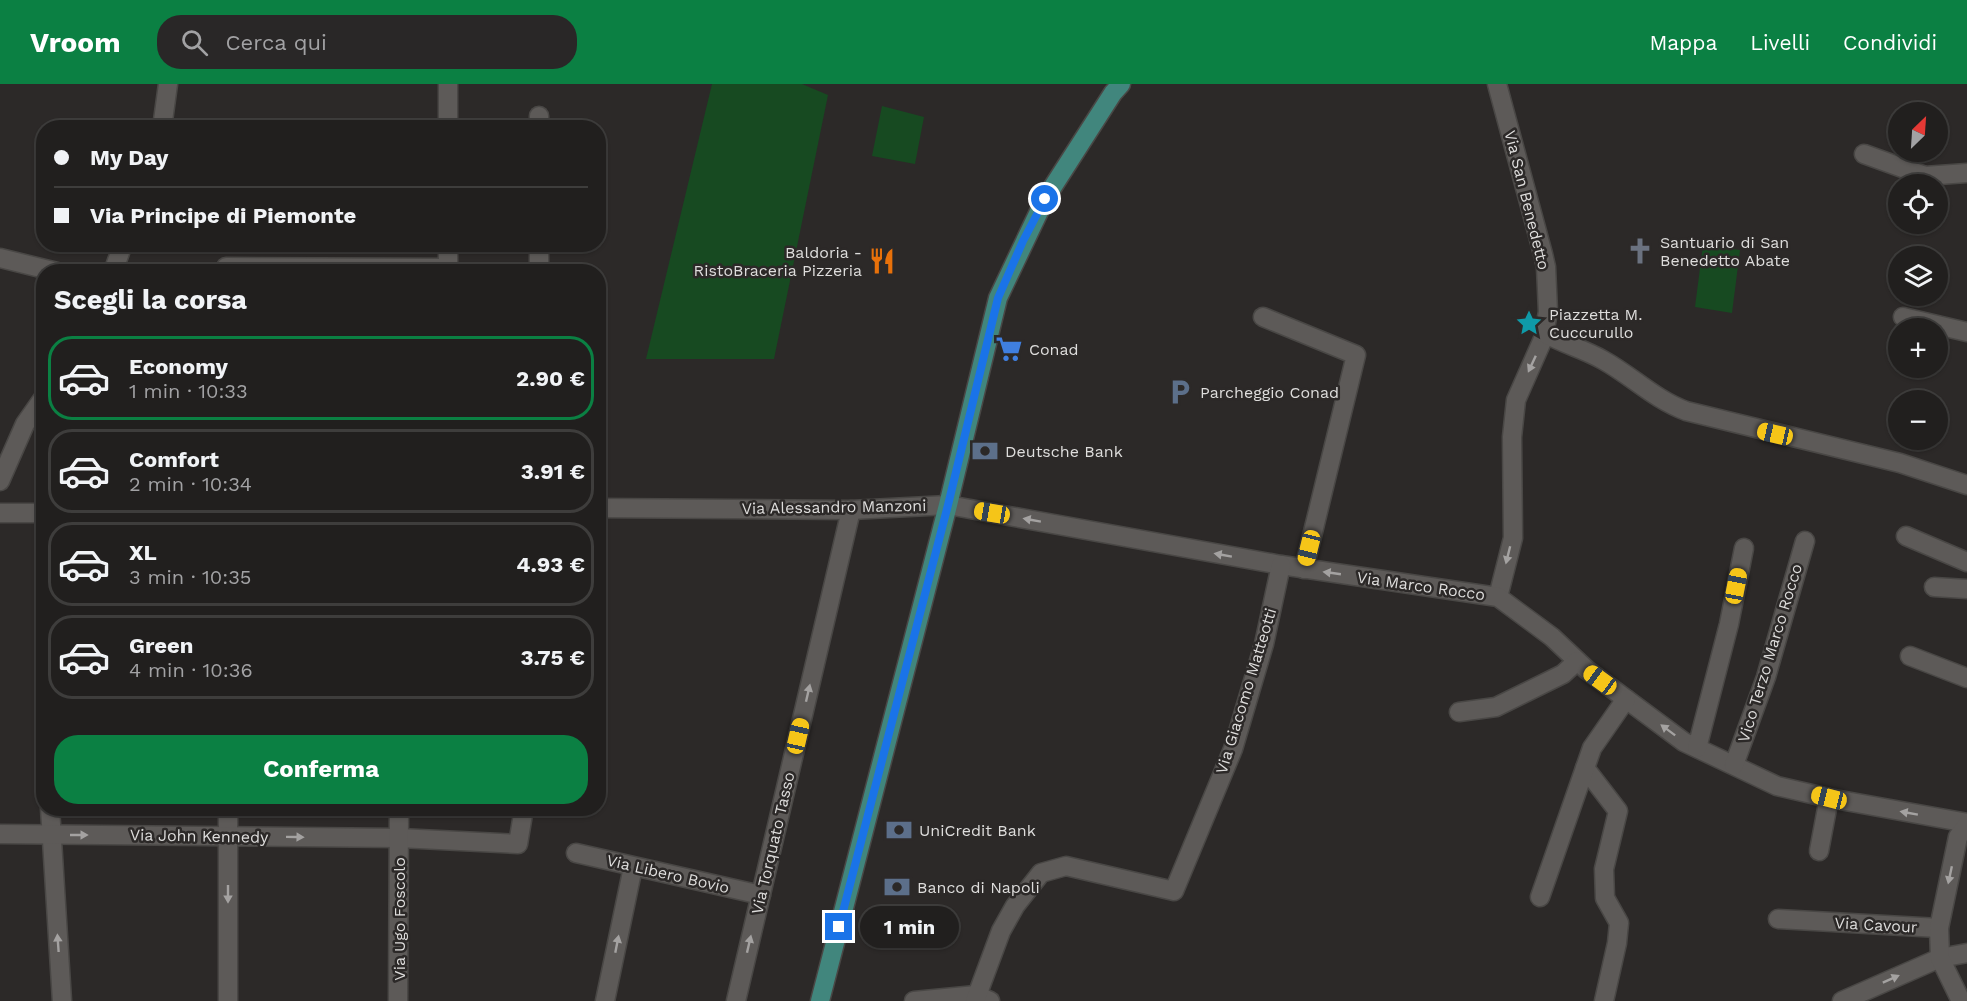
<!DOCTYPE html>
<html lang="it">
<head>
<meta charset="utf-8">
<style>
	:root { --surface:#211f1e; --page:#292727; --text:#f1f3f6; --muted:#a2a2a4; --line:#3e3d3c; --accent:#0b8043 }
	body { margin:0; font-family:"Work Sans",sans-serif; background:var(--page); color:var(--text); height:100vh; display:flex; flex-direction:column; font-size:22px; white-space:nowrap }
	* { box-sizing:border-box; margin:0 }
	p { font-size:20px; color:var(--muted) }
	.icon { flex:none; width:33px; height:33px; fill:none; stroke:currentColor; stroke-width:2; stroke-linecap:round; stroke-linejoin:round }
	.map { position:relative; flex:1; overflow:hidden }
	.drawer { position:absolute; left:36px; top:180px; width:570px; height:552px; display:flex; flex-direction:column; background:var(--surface); border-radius:24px; box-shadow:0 2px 4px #0004,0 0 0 2px var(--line) }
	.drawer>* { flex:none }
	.hud { position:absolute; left:36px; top:36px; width:570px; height:132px; border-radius:24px; box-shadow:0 2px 4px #0004,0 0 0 2px var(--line); display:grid; align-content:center; height:132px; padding:0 18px; background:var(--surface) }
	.needle { width:39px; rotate:25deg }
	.controls { position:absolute; left:1888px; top:18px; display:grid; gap:12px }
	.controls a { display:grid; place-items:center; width:60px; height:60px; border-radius:50%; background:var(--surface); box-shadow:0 2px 4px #0004,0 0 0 2px var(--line); font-size:30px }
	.end { position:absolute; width:27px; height:27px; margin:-14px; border:8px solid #1a73e8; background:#fff; box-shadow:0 0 0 3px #fff }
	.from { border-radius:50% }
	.bubble { position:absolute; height:42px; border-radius:21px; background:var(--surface); box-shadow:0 2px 4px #0004,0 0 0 2px var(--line); font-size:20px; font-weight:700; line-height:42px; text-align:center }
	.car { position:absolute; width:18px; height:36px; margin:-18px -9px; border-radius:8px; box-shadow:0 0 4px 2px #0007; background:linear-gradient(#f5c518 24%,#345 0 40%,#f5c518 0 76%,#345 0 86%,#f5c518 0) }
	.hud b { display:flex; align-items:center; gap:21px; height:57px; font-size:22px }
	.hud b+b { border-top:2px solid var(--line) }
	.hud i { width:15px; height:15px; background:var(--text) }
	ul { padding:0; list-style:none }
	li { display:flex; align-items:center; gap:18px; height:84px; margin:0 12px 9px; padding:0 6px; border:3px solid var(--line); border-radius:24px }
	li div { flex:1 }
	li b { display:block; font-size:22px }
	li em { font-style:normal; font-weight:700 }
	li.on { border-color:var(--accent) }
	li>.icon { width:54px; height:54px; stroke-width:1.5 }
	h2 { padding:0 18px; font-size:27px; line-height:72px }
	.button { display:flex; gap:12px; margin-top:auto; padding:12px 18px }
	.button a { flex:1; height:69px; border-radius:24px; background:var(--accent); color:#fff; font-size:24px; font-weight:700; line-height:69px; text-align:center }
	header { display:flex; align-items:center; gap:36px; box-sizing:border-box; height:84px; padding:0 30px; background:var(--accent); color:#fff }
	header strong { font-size:28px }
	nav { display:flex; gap:33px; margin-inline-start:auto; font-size:21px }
	.search { width:420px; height:54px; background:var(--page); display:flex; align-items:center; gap:15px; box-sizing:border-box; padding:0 21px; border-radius:24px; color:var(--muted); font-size:22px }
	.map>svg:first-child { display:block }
	.green { fill:#174a21 }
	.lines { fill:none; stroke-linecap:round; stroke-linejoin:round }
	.minor-casing { stroke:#494745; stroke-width:21 }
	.major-casing { stroke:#494745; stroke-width:21 }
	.minor { stroke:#5d5a58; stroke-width:18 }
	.major { stroke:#41867d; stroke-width:18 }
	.oneway { fill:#a4a2a1 }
	.route { stroke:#1a73e8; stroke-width:8 }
	.labels { text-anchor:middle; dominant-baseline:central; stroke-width:5; stroke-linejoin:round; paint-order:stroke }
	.street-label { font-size:16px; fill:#dedddc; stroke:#2c2928 }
	.poi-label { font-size:16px; fill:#dedddc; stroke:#2c2928; text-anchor:start }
</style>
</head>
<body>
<header>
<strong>Vroom</strong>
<div class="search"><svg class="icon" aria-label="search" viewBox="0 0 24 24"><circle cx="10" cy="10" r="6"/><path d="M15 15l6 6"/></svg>Cerca qui</div>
<nav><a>Mappa</a><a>Livelli</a><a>Condividi</a></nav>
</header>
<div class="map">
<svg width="1967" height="917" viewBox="0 0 1967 917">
	<rect width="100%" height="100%" fill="#2c2928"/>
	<!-- green -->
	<g class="green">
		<polygon points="712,0 802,0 828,11 774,275 646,275"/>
		<polygon points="882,22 924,33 915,80 872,72"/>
		<polygon points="1703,161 1740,166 1732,229 1695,223"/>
	</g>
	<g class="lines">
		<!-- minor casing -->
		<g class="minor-casing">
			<g id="minor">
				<polyline points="1497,0 1543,170 1546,183 1548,228 1543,255 1516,316 1512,353 1513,454 1498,513"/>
				<polyline points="162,44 168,0"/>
				<polyline points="448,44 448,0"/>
				<polyline points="539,44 539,32"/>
				<polyline points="1864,70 1925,92 1967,89"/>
				<polyline points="0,174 57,188"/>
				<polyline points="113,188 123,160"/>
				<polyline points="226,188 226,183 448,184 448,160"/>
				<polyline points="539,188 539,160"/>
				<polyline points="1263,233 1356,271 1304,485"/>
				<polyline points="1903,233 1967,248"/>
				<path d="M1544 249C1563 260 1584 265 1603 276 1632 292 1654 315 1686 327L1900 379 1967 401"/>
				<polyline points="0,397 25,340 44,313"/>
				<polyline points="598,424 851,426 948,421 1281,481 1498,513 1552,553 1587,586 1684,658 1777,702 1829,714 1967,739"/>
				<polyline points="0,429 44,429"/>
				<polyline points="1906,452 1967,478"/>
				<polyline points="1934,503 1967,505"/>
				<polyline points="1910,572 1967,594"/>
				<polyline points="1459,628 1496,623 1563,590 1577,577"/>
				<polyline points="1697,664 1729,540 1744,464"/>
				<polyline points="1734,681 1766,593 1805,457"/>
				<polyline points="1585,684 1618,727 1604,785 1605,814 1619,839 1617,859 1604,917"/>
				<polyline points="50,724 62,917"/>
				<polyline points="228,724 228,917"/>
				<polyline points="0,750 399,754 518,760 524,724"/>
				<polyline points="1819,767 1829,714"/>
				<polyline points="576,769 761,811"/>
				<polyline points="1540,813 1592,664 1626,615"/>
				<polyline points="1778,835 1939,844"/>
				<polyline points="398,917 399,724"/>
				<polyline points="605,917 633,783"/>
				<polyline points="736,917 851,426"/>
				<polyline points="914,917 976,911 990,917"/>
				<polyline points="975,917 1001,847 1015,822 1041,789 1066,782 1174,807 1233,665 1264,560 1281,481"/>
				<polyline points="1842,917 1940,874 1967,869"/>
				<polyline points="1961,917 1940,874 1939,844 1958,753 1967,741"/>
			</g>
		</g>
		<!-- major casing -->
		<g class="major-casing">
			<polyline id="major" points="820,917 948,421 998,214 1045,115 1113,9 1121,0"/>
		</g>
		<!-- minor -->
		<use href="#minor" class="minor"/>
		<!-- major -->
		<use href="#major" class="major"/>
	</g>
	<!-- one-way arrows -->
	<defs><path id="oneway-solid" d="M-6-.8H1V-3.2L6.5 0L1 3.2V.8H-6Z" transform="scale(1.5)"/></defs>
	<g class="oneway">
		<use href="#oneway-solid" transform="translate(1532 280) rotate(115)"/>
		<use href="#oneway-solid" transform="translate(1032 436) rotate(-170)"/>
		<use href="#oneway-solid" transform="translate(1223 471) rotate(-170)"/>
		<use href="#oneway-solid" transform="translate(1508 471) rotate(104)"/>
		<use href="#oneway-solid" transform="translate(1332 489) rotate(-172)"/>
		<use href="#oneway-solid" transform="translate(808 609) rotate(-77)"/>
		<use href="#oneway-solid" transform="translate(1668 646) rotate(-143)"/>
		<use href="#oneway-solid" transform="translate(1909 729) rotate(-170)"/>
		<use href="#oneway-solid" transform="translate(79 751)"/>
		<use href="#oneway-solid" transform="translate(295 753) rotate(1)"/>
		<use href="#oneway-solid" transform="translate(1950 791) rotate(102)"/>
		<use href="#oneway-solid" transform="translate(228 810) rotate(90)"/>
		<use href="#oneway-solid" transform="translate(58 859) rotate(-94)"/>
		<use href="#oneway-solid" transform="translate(617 860) rotate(-79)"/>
		<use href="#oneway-solid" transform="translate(749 860) rotate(-77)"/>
		<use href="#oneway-solid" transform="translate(1891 895) rotate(-24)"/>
	</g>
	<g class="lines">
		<!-- route -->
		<polyline class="route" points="839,843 948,421 998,214 1023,157 1045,115"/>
	</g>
	<!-- icons -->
	<defs>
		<g id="church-bare" transform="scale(2.07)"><path d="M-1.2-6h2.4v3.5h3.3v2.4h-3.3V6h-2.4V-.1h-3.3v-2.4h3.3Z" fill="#6b7280" stroke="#2c2928" stroke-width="2.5" paint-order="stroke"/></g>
		<g id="restaurant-bare" transform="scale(2.07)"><path d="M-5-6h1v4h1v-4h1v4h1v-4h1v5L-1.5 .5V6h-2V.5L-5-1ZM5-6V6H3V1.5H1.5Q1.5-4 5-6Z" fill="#e8710a" stroke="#2c2928" stroke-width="2.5" paint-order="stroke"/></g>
		<g id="sight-bare" transform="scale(2.07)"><path d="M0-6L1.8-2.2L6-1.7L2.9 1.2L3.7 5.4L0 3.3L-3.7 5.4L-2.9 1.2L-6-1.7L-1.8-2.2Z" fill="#0f9aa8" stroke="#2c2928" stroke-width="2.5" paint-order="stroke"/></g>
		<g id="supermarket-bare" transform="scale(2.07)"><path d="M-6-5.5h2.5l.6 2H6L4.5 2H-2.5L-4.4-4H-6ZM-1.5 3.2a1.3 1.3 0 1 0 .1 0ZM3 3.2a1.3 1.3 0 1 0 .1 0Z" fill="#3f7fe0" stroke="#2c2928" stroke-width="2.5" paint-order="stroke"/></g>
		<g id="parking-bare" transform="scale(2.07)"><path d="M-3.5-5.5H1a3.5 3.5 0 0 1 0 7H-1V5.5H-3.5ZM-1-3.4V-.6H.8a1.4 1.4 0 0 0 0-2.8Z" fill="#5c6f8a" stroke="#2c2928" stroke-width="2.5" paint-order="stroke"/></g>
		<g id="bank-bare" transform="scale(2.07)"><path d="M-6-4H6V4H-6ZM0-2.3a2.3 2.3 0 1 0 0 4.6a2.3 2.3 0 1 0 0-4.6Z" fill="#5c6f8a" stroke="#2c2928" stroke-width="2.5" paint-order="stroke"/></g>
	</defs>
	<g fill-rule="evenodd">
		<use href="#church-bare" x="1640" y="167"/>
		<use href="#restaurant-bare" x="882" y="177"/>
		<use href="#sight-bare" x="1529" y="239"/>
		<use href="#supermarket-bare" x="1009" y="265"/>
		<use href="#parking-bare" x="1180" y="308"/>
		<use href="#bank-bare" x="985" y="367"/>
		<use href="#bank-bare" x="899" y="746"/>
		<use href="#bank-bare" x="897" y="803"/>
	</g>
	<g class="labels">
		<!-- street labels -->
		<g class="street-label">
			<text transform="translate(1527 116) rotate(76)">Via San Benedetto</text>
			<text transform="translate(834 423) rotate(-1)">Via Alessandro Manzoni</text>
			<text transform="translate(1421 502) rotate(8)">Via Marco Rocco</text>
			<text transform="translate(1770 569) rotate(-73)">Vico Terzo Marco Rocco</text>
			<text transform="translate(1246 607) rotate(-73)">Via Giacomo Matteotti</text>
			<text transform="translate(199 752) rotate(1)">Via John Kennedy</text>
			<text transform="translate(773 759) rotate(-77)">Via Torquato Tasso</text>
			<text transform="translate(668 790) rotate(13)">Via Libero Bovio</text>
			<text transform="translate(399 835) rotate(-90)">Via Ugo Foscolo</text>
			<text transform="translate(1876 841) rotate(3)">Via Cavour</text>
		</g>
		<!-- poi labels -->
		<g class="poi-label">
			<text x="1660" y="158">Santuario di San<tspan x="1660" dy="18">Benedetto Abate</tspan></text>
			<text x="862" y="168" text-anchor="end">Baldoria -<tspan x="862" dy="18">RistoBraceria Pizzeria</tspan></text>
			<text x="1549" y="230">Piazzetta M.<tspan x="1549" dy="18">Cuccurullo</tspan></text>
			<text x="1029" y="265">Conad</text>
			<text x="1200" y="308">Parcheggio Conad</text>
			<text x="1005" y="367">Deutsche Bank</text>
			<text x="919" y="746">UniCredit Bank</text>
			<text x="917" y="803">Banco di Napoli</text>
		</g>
	</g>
</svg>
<div class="controls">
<a><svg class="needle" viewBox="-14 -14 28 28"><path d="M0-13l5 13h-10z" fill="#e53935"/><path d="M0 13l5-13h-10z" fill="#a2a2a4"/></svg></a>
<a><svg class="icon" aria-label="locate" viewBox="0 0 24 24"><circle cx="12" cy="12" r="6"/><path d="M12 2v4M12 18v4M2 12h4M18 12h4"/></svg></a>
<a><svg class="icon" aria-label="layers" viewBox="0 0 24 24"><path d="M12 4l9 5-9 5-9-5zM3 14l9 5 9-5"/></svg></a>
<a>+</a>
<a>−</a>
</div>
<i class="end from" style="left:1045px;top:115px"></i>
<i class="end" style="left:839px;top:843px"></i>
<div class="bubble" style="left:860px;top:822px;width:99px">1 min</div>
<i class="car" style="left:1775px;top:350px;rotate:283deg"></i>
<i class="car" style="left:992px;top:429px;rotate:280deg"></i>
<i class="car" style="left:1309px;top:464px;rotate:194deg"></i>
<i class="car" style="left:1736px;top:502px;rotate:11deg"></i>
<i class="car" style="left:1600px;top:596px;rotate:306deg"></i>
<i class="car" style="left:798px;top:652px;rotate:13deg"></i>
<i class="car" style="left:1829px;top:714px;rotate:284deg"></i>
<div class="hud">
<b><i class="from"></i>My Day</b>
<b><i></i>Via Principe di Piemonte</b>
</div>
<section class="drawer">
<h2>Scegli la corsa</h2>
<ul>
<li class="on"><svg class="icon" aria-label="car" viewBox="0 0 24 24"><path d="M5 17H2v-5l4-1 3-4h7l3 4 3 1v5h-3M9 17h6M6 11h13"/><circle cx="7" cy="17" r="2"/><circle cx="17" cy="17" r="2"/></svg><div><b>Economy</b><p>1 min · 10:33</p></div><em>2.90 €</em></li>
<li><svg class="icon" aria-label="car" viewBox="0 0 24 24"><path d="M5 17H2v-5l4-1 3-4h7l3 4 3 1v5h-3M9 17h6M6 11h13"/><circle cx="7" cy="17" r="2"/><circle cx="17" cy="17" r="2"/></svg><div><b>Comfort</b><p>2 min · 10:34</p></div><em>3.91 €</em></li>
<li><svg class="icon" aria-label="car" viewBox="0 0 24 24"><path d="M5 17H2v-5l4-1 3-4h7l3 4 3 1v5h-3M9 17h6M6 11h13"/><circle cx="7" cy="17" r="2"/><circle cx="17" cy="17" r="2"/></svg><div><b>XL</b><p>3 min · 10:35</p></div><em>4.93 €</em></li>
<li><svg class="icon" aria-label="car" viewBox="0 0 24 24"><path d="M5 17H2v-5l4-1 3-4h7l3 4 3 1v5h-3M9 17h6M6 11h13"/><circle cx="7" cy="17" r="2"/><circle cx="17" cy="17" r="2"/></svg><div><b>Green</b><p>4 min · 10:36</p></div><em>3.75 €</em></li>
</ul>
<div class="button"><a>Conferma</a></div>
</section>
</div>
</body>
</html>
